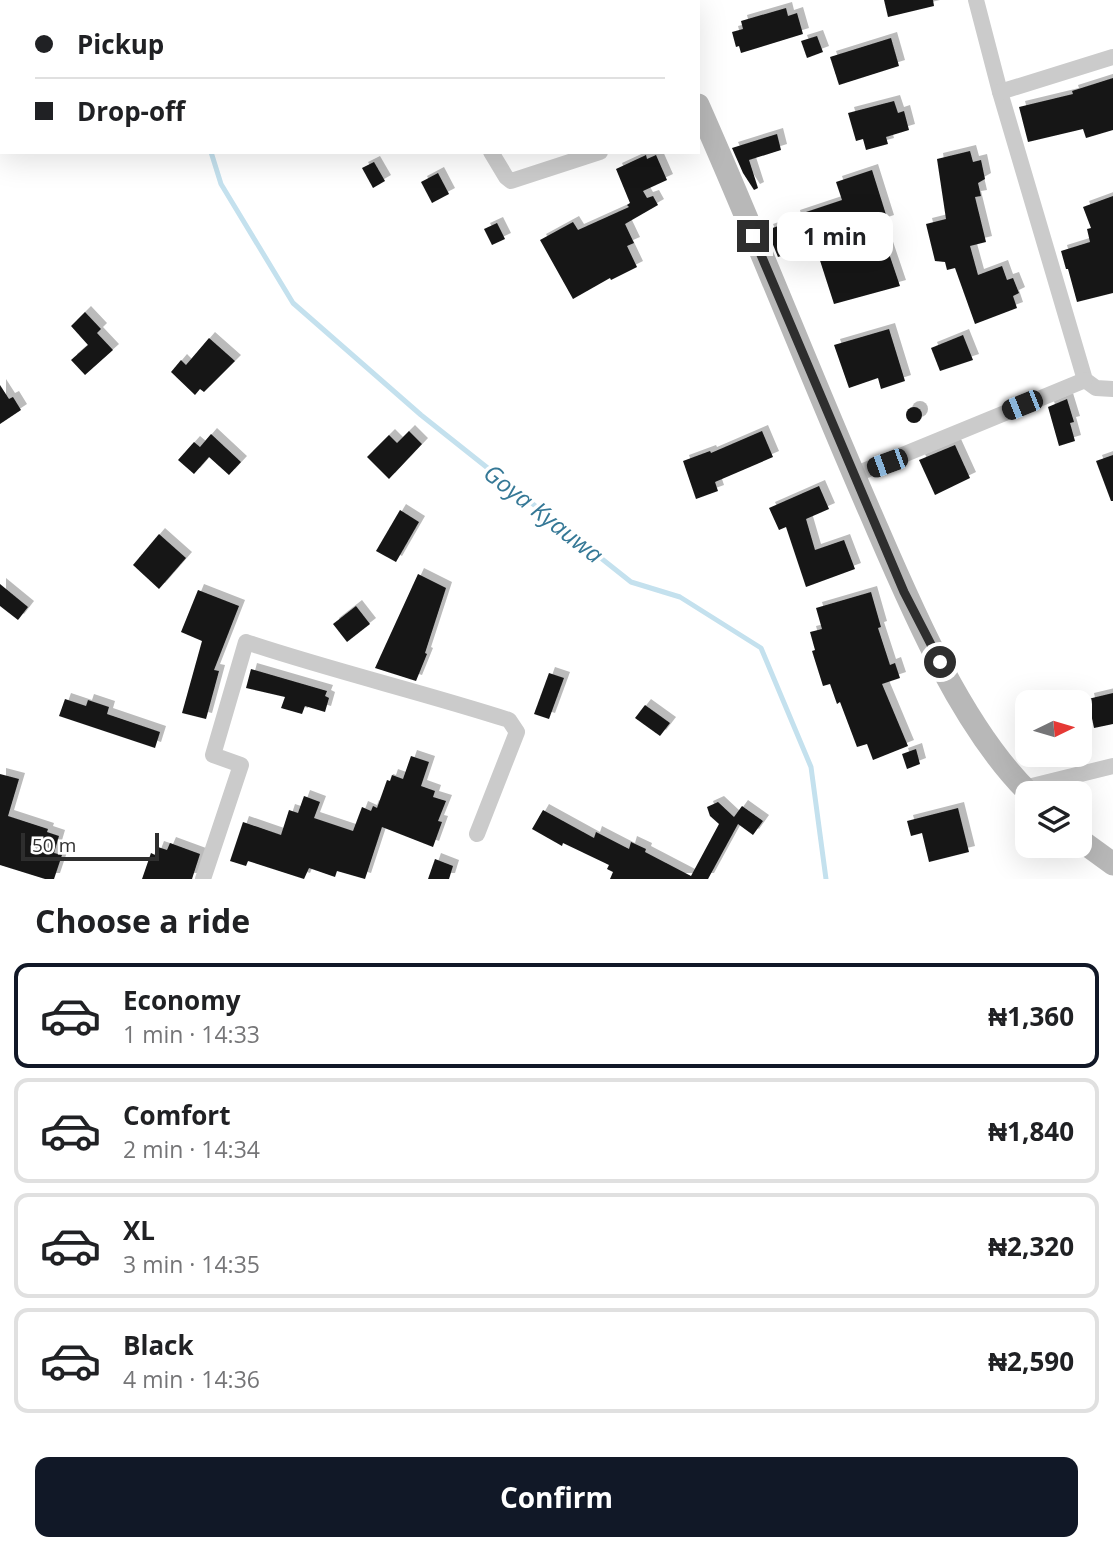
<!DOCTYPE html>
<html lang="en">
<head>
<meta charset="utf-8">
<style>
	:root { --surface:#fff; --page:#f6f6f6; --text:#202124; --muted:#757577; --line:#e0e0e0; --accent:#111827 }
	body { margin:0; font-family:"Open Sans",sans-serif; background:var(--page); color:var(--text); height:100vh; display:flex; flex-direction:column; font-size:26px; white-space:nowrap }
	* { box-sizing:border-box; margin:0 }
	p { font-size:23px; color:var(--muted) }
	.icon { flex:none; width:38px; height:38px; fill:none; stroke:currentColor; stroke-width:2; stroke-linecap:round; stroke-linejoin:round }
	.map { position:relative; height:879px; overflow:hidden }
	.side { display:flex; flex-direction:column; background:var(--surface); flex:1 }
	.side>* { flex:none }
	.banner { position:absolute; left:0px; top:0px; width:700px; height:154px; box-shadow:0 7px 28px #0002; display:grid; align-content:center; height:154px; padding:0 35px; background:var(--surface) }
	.needle { width:46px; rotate:85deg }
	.controls { position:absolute; left:1015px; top:690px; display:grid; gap:14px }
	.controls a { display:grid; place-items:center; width:77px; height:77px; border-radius:14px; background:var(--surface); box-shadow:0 7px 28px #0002; font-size:35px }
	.scale { position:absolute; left:21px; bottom:18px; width:138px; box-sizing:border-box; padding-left:7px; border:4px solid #2e2e2e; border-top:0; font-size:19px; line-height:24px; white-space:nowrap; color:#2e2e2e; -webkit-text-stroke:5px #fff; paint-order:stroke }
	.end { position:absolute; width:32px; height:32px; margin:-16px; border:9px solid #2e2e2e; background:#fff; box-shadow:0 0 0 4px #fff }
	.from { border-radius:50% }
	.bubble { position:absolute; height:49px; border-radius:14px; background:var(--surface); box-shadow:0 7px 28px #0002; font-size:23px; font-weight:700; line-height:49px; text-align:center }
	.car { position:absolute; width:21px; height:42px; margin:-21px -10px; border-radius:9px; box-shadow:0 0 5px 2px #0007; background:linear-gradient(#222 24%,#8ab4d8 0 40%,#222 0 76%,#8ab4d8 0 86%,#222 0) }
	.banner b { display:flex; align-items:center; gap:24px; height:66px; font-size:26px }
	.banner b+b { border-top:2px solid var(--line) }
	.banner i { width:18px; height:18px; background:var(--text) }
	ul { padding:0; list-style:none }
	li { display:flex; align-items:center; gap:21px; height:105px; margin:0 14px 10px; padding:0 21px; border:4px solid var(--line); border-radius:14px }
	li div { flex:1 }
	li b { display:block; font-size:26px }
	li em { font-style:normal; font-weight:700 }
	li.on { border-color:var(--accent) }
	li>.icon { width:63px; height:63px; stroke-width:1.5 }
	h2 { padding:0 35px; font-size:32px; line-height:84px }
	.cta { display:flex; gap:14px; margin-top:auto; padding:14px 35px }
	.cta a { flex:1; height:80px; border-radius:14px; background:var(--accent); color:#fff; font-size:28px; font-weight:700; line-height:80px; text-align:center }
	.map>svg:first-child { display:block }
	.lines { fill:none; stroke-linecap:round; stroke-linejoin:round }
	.stream { stroke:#c4e1ee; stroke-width:5 }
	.building { fill:#151515; filter:url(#shadow) }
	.street { stroke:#cbcbcb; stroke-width:16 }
	.secondary { stroke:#b8b8b8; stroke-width:23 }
	.route { stroke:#2e2e2e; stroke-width:9 }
	.labels { text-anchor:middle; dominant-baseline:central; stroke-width:7; stroke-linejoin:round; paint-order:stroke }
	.water-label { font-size:24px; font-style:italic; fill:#357896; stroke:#fff }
</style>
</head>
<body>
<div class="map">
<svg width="1113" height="879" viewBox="0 0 1113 879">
	<defs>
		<filter id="shadow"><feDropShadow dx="6" dy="-6" stdDeviation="0" flood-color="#0004"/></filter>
	</defs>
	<rect width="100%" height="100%" fill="#fff"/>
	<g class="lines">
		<!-- stream -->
		<g class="stream">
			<polyline points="70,0 74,2"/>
			<polyline points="211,152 221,184 293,303 421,415 631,582 680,597 761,648 811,767 826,879"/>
		</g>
	</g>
	<!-- building -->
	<g class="building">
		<polygon points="884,0 933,0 934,6 888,17"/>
		<polygon points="786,8 788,16 797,13 803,34 741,53 739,46 736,47 732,32 743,29 741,21"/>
		<polygon points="817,36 823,52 807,58 801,41"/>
		<polygon points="891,38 899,66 839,85 830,57"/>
		<polygon points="1113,78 1113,130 1086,138 1083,129 1028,142 1019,107 1073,94 1072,91"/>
		<polygon points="894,101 898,113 904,111 909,130 886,137 888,144 866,150 863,139 856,141 848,113"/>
		<polygon points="777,134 781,150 749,160 758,188 754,190 743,173 732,148"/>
		<polygon points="970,151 973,162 981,160 985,179 978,183 981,196 975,197 986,242 970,246 978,275 1002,266 1007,280 1013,278 1019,293 1013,296 1017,308 975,324 955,268 947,270 945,262 935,261 926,224 946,219 937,159"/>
		<polygon points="646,155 647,159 656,155 667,180 643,191 647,198 653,196 658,205 625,224 634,243 627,246 637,267 611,280 610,278 573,299 540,240 573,222 578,230 629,207 627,205 630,203 616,169"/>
		<polygon points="374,162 385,181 373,188 362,168"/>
		<polygon points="872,170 888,221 879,224 900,286 834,304 815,245 778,257 767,230 795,220 794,216 842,200 836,182"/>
		<polygon points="438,173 449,194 432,203 421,182"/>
		<polygon points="1113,196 1113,293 1077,302 1068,269 1066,269 1061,251 1090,242 1087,229 1091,228 1083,207"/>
		<polygon points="497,223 505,239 492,245 484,229"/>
		<polygon points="85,312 101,329 97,333 113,350 85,375 71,360 88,345 71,326"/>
		<polygon points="889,329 905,381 881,389 878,378 849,388 834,345"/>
		<polygon points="963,335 973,360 940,371 931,348"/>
		<polygon points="209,338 235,361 204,392 200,389 195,395 171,372 181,360 186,365"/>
		<polygon points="0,385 9,399 13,397 21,410 0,424"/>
		<polygon points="1067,399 1074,422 1070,423 1075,441 1059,446 1048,407"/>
		<circle cx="914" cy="415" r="8"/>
		<polygon points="409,431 422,444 389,479 367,457 389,435 397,443"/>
		<polygon points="762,431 773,457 715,482 718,491 696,499 683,461 710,451 711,453"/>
		<polygon points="211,434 241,462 229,475 209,457 194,474 178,460 194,442 200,447"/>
		<polygon points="955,445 970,478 935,495 919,460"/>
		<polygon points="1113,455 1113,501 1111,501 1096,461"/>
		<polygon points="819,486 829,509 806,519 815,550 844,540 855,569 806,587 786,527 779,530 769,508"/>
		<polygon points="400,510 419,522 396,562 376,551"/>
		<polygon points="159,534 186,558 159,589 133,565"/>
		<polygon points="418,574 446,588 425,653 427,654 416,681 375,668"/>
		<polygon points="0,584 28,607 18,620 0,606"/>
		<polygon points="198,590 239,606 214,670 219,671 206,719 182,713 202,641 181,632"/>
		<polygon points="871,592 881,627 878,628 890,665 895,663 900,678 882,684 908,746 873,760 867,744 857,747 840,702 837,704 830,684 823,686 812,651 815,650 810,632 822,629 816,608"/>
		<polygon points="356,606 370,624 347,642 333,624"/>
		<polygon points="251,669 327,691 325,696 329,698 325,712 305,706 302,714 281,708 285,697 246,688"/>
		<polygon points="549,673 564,678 549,719 534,714"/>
		<polygon points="1113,693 1113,724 1094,728 1088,699"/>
		<polygon points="65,699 86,706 88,700 109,707 107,714 160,732 155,748 59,716"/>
		<polygon points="645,705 670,723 660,736 635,718"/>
		<polygon points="916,749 920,764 907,769 902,754"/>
		<polygon points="411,756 429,762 421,786 435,791 433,797 446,801 438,821 442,822 433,847 382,827 365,879 337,871 335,877 309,868 304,879 248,861 246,866 230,861 243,822 281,835 289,810 298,813 304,796 320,802 314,818 353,831 362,807 371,811 373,806 377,808 387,780 390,781 392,775 403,779"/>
		<polygon points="0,774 19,779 8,816 48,829 47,832 59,836 54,853 62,855 54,879 45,879 0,865"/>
		<polygon points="718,802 734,817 742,806 763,821 753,835 738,824 708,879 610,879 613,872 607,869 609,865 563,843 562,846 532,829 543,810 594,838 596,832 629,849 631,842 646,849 645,852 691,876 719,824 710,816 707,807"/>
		<polygon points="958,808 969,852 929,862 922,833 911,836 907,821"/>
		<polygon points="170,843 200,854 192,879 142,879 151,853 155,855 158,847 167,850"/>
		<polygon points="435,859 453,866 449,879 428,879"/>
	</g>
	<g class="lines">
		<!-- street -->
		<g class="street">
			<polyline points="399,0 400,2"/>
			<polyline points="976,0 1000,92 1085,380 1096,388 1113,389"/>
			<polyline points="1000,92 1113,57"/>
			<polyline points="491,152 506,177 511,181 600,152"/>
			<polyline points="854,475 1085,380"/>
			<polyline points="1024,788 1113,766"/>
			<path d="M203 879 241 765 213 755 246 642C333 671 422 692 509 720L517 732 477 834"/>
		</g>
		<!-- secondary -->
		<g class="secondary">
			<polyline points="651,0 652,2"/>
			<path d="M698 105C758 240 811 377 870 512 909 602 959 724 1029 793"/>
			<polyline points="1080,840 1113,864"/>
		</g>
	</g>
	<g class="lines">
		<!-- route -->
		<polyline class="route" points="753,236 904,592 940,662"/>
	</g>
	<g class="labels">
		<!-- water labels -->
		<g class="water-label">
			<text transform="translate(544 513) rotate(38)">Goya Kyauwa</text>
		</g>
	</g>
</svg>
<div class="controls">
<a><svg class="needle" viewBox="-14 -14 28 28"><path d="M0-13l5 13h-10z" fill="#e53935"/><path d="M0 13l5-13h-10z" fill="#757577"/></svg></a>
<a><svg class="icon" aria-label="layers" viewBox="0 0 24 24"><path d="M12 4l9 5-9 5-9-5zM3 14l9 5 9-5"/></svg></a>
</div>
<div class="scale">50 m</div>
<i class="end from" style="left:940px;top:662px"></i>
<i class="end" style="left:753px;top:236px"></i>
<div class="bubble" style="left:777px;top:212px;width:116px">1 min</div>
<i class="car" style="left:1022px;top:405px;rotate:248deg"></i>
<i class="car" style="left:887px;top:463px;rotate:250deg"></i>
<div class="banner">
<b><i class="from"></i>Pickup</b>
<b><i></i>Drop-off</b>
</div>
</div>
<section class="side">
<h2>Choose a ride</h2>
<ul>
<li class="on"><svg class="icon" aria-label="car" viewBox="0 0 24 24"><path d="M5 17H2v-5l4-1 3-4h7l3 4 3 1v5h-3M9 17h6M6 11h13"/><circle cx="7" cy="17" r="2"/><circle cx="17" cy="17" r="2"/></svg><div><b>Economy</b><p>1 min · 14:33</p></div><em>₦1,360</em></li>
<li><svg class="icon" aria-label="car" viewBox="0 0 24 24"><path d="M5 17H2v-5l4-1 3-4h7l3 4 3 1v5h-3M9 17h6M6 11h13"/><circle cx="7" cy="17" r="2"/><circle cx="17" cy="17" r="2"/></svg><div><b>Comfort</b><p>2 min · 14:34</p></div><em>₦1,840</em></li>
<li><svg class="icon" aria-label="car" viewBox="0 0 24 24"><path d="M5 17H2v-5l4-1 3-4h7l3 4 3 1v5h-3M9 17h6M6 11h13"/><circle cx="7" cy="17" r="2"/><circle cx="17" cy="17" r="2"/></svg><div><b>XL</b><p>3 min · 14:35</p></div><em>₦2,320</em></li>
<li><svg class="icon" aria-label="car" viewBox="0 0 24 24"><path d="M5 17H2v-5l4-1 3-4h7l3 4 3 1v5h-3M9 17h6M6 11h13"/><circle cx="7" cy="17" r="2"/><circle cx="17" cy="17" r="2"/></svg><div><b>Black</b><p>4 min · 14:36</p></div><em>₦2,590</em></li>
</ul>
<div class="cta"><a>Confirm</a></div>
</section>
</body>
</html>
